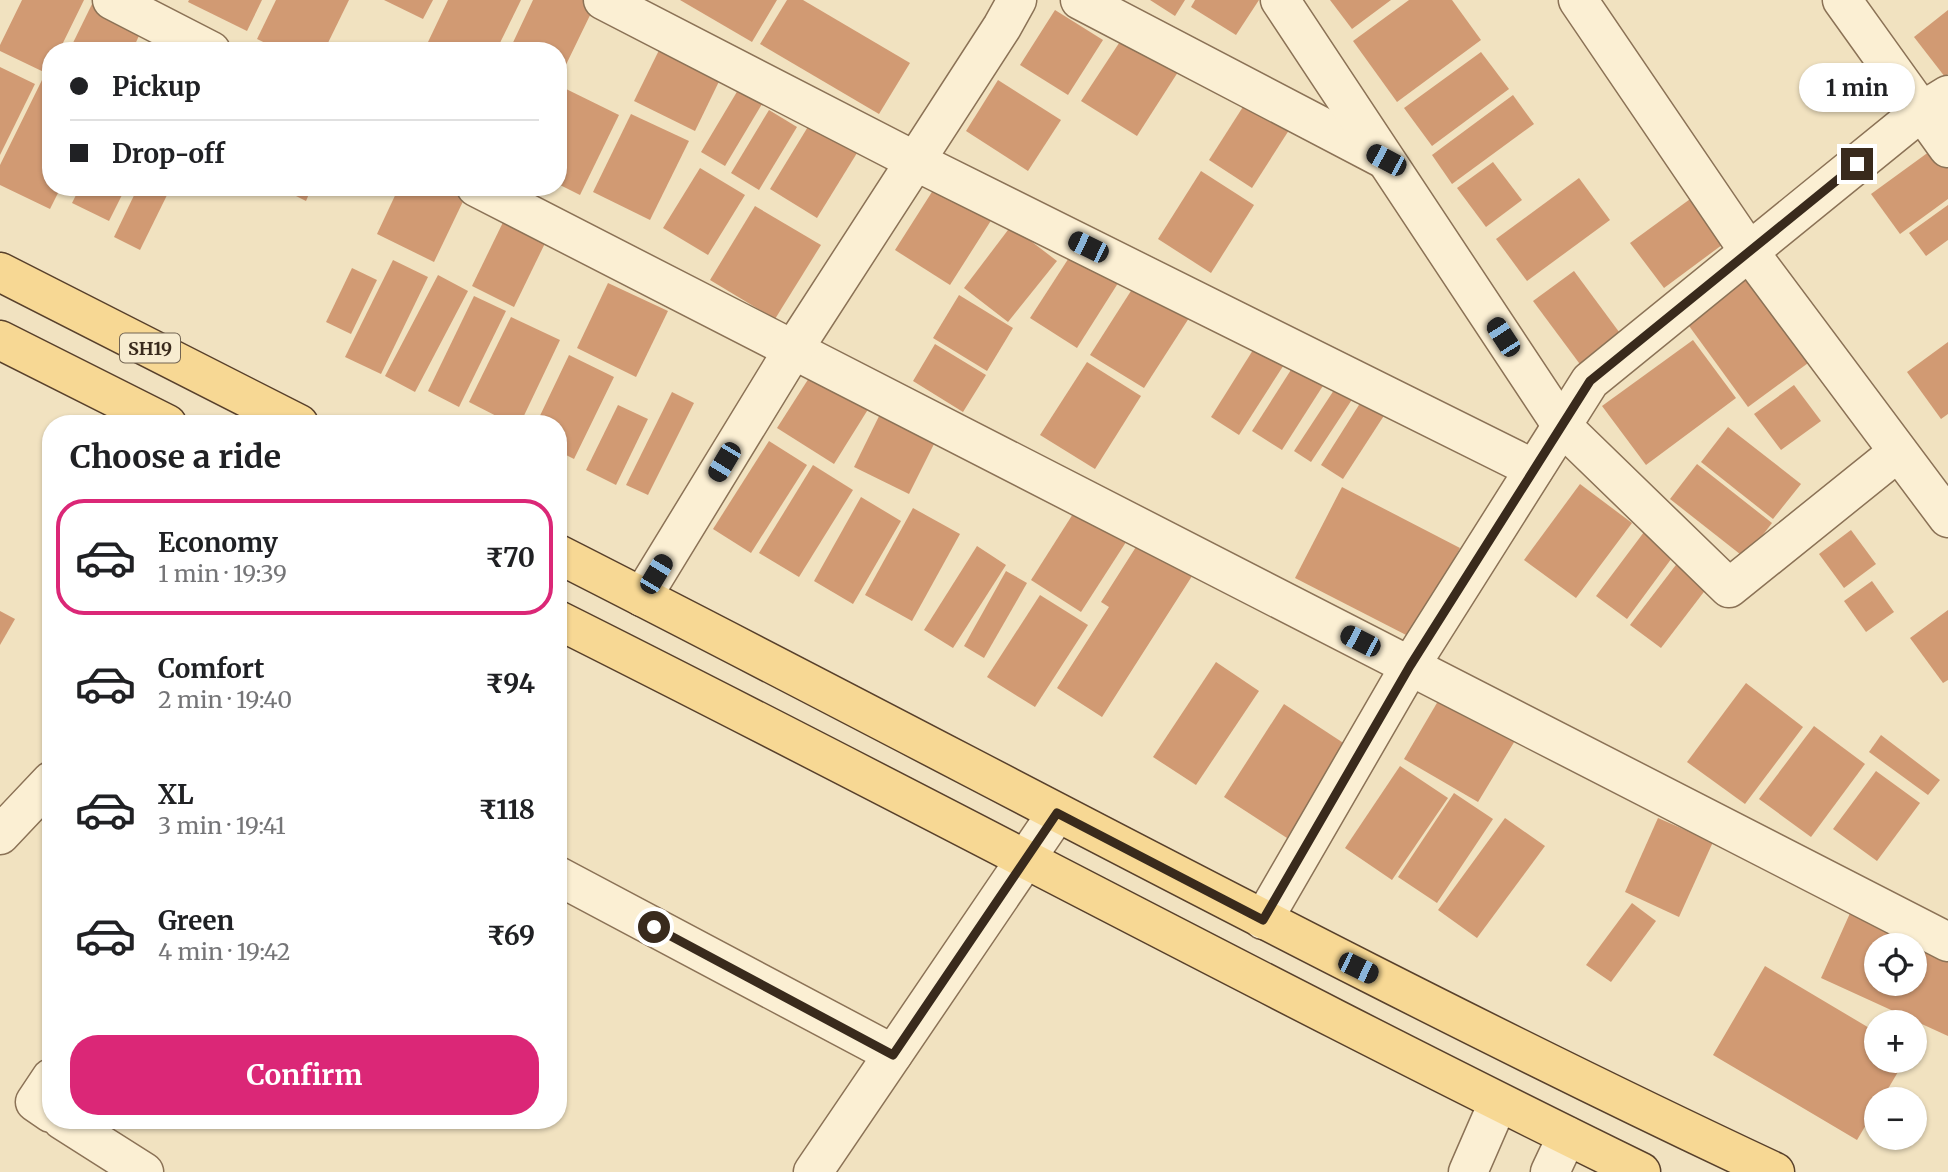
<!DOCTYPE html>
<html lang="en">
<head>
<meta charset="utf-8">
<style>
	:root { --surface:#fff; --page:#f2f2f2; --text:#202124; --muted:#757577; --line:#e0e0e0; --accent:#db2777 }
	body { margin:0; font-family:Merriweather,serif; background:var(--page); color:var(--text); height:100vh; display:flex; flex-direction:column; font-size:26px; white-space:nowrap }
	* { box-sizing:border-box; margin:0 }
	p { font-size:23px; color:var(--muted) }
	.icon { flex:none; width:38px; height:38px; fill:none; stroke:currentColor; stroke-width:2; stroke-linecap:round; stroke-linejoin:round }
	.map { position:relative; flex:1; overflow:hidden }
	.drawer { position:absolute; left:42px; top:415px; width:525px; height:714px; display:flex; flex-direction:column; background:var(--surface); border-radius:28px; box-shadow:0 2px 5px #0004 }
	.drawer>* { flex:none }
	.guide { position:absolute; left:42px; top:42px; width:525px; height:154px; border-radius:28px; box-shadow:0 2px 5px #0004; display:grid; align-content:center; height:154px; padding:0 28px; background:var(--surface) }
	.buttons { position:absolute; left:1864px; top:933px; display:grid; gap:14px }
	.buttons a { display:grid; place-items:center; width:63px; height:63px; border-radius:50%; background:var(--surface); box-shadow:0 2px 5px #0004; font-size:35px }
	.end { position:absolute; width:32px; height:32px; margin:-16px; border:9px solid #392a1c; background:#fff; box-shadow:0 0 0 4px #fff }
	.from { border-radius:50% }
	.bubble { position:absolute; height:49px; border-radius:24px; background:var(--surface); box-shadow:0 2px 5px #0004; font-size:23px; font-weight:700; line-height:49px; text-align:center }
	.car { position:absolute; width:21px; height:42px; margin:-21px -10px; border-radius:9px; box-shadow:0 0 5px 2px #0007; background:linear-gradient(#222 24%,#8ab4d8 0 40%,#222 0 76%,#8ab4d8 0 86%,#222 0) }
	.guide b { display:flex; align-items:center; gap:24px; height:66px; font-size:26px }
	.guide b+b { border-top:2px solid var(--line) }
	.guide i { width:18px; height:18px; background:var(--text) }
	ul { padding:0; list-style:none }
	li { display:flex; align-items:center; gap:21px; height:116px; margin:0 14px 10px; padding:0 14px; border:4px solid transparent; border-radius:28px }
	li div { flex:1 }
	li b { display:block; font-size:26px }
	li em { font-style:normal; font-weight:700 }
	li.active { border-color:var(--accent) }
	li>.icon { width:63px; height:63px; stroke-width:1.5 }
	h2 { padding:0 28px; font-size:32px; line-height:84px }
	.button { display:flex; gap:14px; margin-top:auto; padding:14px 28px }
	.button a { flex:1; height:80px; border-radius:28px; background:var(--accent); color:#fff; font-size:28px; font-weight:700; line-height:80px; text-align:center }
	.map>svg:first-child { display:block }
	.building { fill:#d19a73; fill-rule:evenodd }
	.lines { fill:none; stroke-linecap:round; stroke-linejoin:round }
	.minor-casing { stroke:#8b7256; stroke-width:41 }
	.primary-casing { stroke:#58402b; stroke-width:41 }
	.minor { stroke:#fbefd3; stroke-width:38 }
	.primary { stroke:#f7d894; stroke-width:38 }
	.route { stroke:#392a1c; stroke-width:9 }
	.labels { text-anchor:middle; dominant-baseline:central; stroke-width:5; stroke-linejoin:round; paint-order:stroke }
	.shield { fill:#f7ecd0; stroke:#726452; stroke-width:2 }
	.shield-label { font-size:18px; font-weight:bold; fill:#392a1c }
</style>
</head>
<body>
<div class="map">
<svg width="1948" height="1172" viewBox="0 0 1948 1172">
	<rect width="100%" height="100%" fill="#f1e2c0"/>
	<!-- building -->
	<g class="building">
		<polygon points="22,0 84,0 59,51 51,51 51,68 48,74 0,51 0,45"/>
		<polygon points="189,0 262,0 247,31 188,2"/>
		<polygon points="276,0 349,0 324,51 282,51 257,39"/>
		<polygon points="384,0 433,0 423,19"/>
		<polygon points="448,0 521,0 496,51 446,51 428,42"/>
		<polygon points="533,0 585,0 595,5 561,75 558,74 558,51 509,51"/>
		<polygon points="680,0 777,0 752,42"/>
		<polygon points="787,0 803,0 910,63 879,114 760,44"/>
		<polygon points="1150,0 1185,0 1175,16"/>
		<polygon points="1195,0 1259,0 1236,35 1191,7"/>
		<polygon points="1330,0 1391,0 1352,29"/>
		<polygon points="1409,0 1452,0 1481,40 1397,102 1353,41"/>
		<polygon points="93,2 143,27 132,51 69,51"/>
		<polygon points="1055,10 1103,40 1068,95 1020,65"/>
		<polygon points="1948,10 1948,74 1945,77 1914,37"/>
		<polygon points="1123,37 1178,72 1137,136 1081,101"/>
		<polygon points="665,38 726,67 695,131 634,101"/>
		<polygon points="1481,52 1509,89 1432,146 1404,108"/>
		<polygon points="0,67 35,84 0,155"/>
		<polygon points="42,80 51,84 51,187 61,187 50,209 0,185 0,165"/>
		<polygon points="998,80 1061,120 1028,171 966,131"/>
		<polygon points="560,86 619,115 580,195 558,184"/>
		<polygon points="738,90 762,104 725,166 701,152"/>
		<polygon points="1513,95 1534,124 1452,184 1432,155"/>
		<polygon points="1248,99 1291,127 1252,188 1209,160"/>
		<polygon points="769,110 797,127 759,190 731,173"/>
		<polygon points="631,114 689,141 650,220 593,192"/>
		<polygon points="809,125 857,153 817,218 770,189"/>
		<polygon points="1937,146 1948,162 1948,199 1900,234 1871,194"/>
		<polygon points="1493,162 1522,200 1486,227 1457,188"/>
		<polygon points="700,168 745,195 708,255 663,228"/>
		<polygon points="1201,171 1254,205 1211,273 1158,239"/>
		<polygon points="1579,178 1610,220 1527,281 1496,239"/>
		<polygon points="937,184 992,219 950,285 895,250"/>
		<polygon points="80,187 126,187 109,221 72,203"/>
		<polygon points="138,187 171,187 140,250 114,237"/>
		<polygon points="278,187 312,187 306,201"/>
		<polygon points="399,187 459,187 468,191 434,262 377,234"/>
		<polygon points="1697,194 1730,239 1664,288 1630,243"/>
		<polygon points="1948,205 1948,240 1926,256 1909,233"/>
		<polygon points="755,206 821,245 775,319 710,280"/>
		<polygon points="508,212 550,233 514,307 472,286"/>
		<polygon points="1011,226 1057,261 1008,322 964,288"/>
		<polygon points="1074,250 1120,280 1077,348 1030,318"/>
		<polygon points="393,260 428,277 381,374 345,357"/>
		<polygon points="352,268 377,280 351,334 326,322"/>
		<polygon points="1574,271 1625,340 1585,371 1533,301"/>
		<polygon points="1750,271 1815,358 1748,407 1684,319"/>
		<polygon points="438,275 468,291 415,392 385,376"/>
		<polygon points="608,283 668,311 636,377 577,348"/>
		<polygon points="1136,283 1189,318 1144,388 1090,355"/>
		<polygon points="959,295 1013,328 987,371 933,338"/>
		<polygon points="474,296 506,311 459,407 428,391"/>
		<polygon points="511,317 560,340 520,424 512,424 469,402"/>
		<polygon points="1693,340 1736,398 1646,465 1602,406"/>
		<polygon points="1258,342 1287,360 1239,435 1211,417"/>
		<polygon points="1948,342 1948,414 1941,419 1907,372"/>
		<polygon points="935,344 986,375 963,412 913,381"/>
		<polygon points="569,355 614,377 574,459 558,451 558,424 536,424"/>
		<polygon points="1087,362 1141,396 1095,469 1040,435"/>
		<polygon points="1296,362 1326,381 1282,450 1252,431"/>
		<polygon points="816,367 872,403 834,464 777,428"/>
		<polygon points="1338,384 1355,395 1311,462 1294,451"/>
		<polygon points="1794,385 1821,421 1781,450 1754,414"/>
		<polygon points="672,392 694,403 648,495 626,485"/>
		<polygon points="1364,397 1387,411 1343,479 1321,465"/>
		<polygon points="885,404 940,432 909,494 854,467"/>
		<polygon points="618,405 648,419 616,485 586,470"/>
		<polygon points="1728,427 1801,484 1773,519 1701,462"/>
		<polygon points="769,441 807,465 751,553 713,529"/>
		<polygon points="1697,464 1772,523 1745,558 1670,499"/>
		<polygon points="813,465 853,490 799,577 759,553"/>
		<polygon points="1580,484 1632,523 1576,598 1524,560"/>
		<polygon points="1342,487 1460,548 1412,638 1295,578"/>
		<polygon points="861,497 901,521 853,604 814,581"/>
		<polygon points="1078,506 1128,539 1081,612 1031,580"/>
		<polygon points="913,508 960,534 912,621 865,595"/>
		<polygon points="1647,528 1677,551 1627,619 1596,596"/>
		<polygon points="1851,530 1876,564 1844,588 1819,554"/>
		<polygon points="1141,539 1194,573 1102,717 1057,688 1109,607 1101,602"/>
		<polygon points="977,546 1006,565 953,648 924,630"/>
		<polygon points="1682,557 1713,580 1661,648 1630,625"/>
		<polygon points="1006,571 1027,583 984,658 964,646"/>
		<polygon points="1872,581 1894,612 1866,632 1844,601"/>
		<polygon points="1040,595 1088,625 1035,707 987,677"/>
		<polygon points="1948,610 1948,680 1943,683 1910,638"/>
		<polygon points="0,611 15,619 0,645"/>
		<polygon points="1216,662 1259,691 1196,785 1153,757"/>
		<polygon points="1746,683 1803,727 1745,804 1687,762"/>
		<polygon points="1441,696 1516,739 1478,802 1404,759"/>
		<polygon points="1284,704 1348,746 1287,838 1224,797"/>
		<polygon points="1814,726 1865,764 1811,837 1759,799"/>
		<polygon points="1881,735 1940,780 1928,795 1869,752"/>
		<polygon points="1400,766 1448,798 1392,880 1345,848"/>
		<polygon points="1876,771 1920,803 1877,861 1833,829"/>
		<polygon points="1454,793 1493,819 1437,903 1398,877"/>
		<polygon points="1505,818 1545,846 1477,938 1438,910"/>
		<polygon points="1658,818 1713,842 1679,917 1625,892"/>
		<polygon points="1632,903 1656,921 1611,982 1586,965"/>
		<path d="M1851 911 1948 955V1036L1821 978ZM1876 945H1914V984H1876Z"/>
		<polygon points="1765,966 1876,1032 1876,1060 1905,1060 1882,1099 1876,1099 1876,1108 1857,1140 1713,1055"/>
	</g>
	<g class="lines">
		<!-- minor casing -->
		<g class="minor-casing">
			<g id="minor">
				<polyline points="112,0 211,51"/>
				<polyline points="603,0 915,161 1534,469"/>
				<polyline points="1080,0 1382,158"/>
				<polyline points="1280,0 1562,426 1729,588 1898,452"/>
				<polyline points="1578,0 1750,253 1948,518"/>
				<polyline points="1842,0 1948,148"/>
				<polyline points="476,187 1948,942"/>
				<polyline points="642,597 793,350 1002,27 1017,0"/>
				<polyline points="0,835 51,781"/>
				<polyline points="558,876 893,1054"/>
				<polyline points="1263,920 1410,666 1590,381 1922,111 1948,95"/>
				<polyline points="51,1078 35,1102 51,1113"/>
				<polyline points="62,1120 144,1172"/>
				<polyline points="813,1172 1057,813"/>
				<polyline points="1468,1172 1498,1103"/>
				<polyline points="1550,1172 1567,1136"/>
			</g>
		</g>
		<!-- primary casing -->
		<g class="primary-casing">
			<g id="primary">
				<polyline points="0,272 299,424"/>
				<polyline points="0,340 167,424"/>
				<path d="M558 554C964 760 1363 979 1775 1172"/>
				<path d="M558 620C920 801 1277 994 1641 1172"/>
			</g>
		</g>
		<!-- minor -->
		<use href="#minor" class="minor"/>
		<!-- primary -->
		<use href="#primary" class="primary"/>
	</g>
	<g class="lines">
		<!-- route -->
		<polyline class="route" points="654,927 893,1055 1057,813 1263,920 1410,666 1590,381 1857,164"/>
	</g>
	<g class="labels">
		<!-- shield labels -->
		<rect class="shield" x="120" y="333.5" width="60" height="29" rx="5"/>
		<g class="shield-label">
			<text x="150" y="348">SH19</text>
		</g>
	</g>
</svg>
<div class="buttons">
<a><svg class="icon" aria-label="locate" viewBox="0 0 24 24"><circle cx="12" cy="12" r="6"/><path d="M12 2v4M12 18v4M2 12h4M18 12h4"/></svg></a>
<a>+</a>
<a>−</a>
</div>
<i class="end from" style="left:654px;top:927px"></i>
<i class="end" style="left:1857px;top:164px"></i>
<div class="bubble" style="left:1799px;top:63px;width:116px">1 min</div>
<i class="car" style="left:1386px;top:160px;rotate:298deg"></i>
<i class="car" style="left:1088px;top:247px;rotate:296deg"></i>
<i class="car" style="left:1503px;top:337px;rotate:327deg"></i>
<i class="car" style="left:724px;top:462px;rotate:211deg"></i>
<i class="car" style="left:656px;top:574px;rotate:31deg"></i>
<i class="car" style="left:1360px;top:641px;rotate:297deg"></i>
<i class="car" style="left:1358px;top:968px;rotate:116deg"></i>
<div class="guide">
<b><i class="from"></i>Pickup</b>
<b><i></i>Drop-off</b>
</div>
<section class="drawer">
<h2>Choose a ride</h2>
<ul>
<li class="active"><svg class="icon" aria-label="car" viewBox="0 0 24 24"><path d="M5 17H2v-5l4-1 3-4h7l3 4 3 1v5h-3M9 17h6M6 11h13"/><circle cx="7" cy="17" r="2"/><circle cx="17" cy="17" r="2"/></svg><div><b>Economy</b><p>1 min · 19:39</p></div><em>₹70</em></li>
<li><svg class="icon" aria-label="car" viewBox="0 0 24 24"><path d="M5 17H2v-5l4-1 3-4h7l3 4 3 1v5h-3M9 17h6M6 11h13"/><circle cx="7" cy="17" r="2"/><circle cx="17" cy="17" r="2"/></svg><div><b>Comfort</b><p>2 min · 19:40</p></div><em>₹94</em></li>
<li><svg class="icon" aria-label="car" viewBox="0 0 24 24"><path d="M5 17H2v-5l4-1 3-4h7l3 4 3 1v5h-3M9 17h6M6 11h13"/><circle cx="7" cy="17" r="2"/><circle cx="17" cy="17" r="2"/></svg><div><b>XL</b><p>3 min · 19:41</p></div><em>₹118</em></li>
<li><svg class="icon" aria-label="car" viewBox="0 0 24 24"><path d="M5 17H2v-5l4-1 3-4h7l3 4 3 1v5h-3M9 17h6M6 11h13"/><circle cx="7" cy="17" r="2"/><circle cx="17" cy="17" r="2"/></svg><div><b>Green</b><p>4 min · 19:42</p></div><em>₹69</em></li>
</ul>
<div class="button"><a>Confirm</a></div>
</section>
</div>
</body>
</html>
